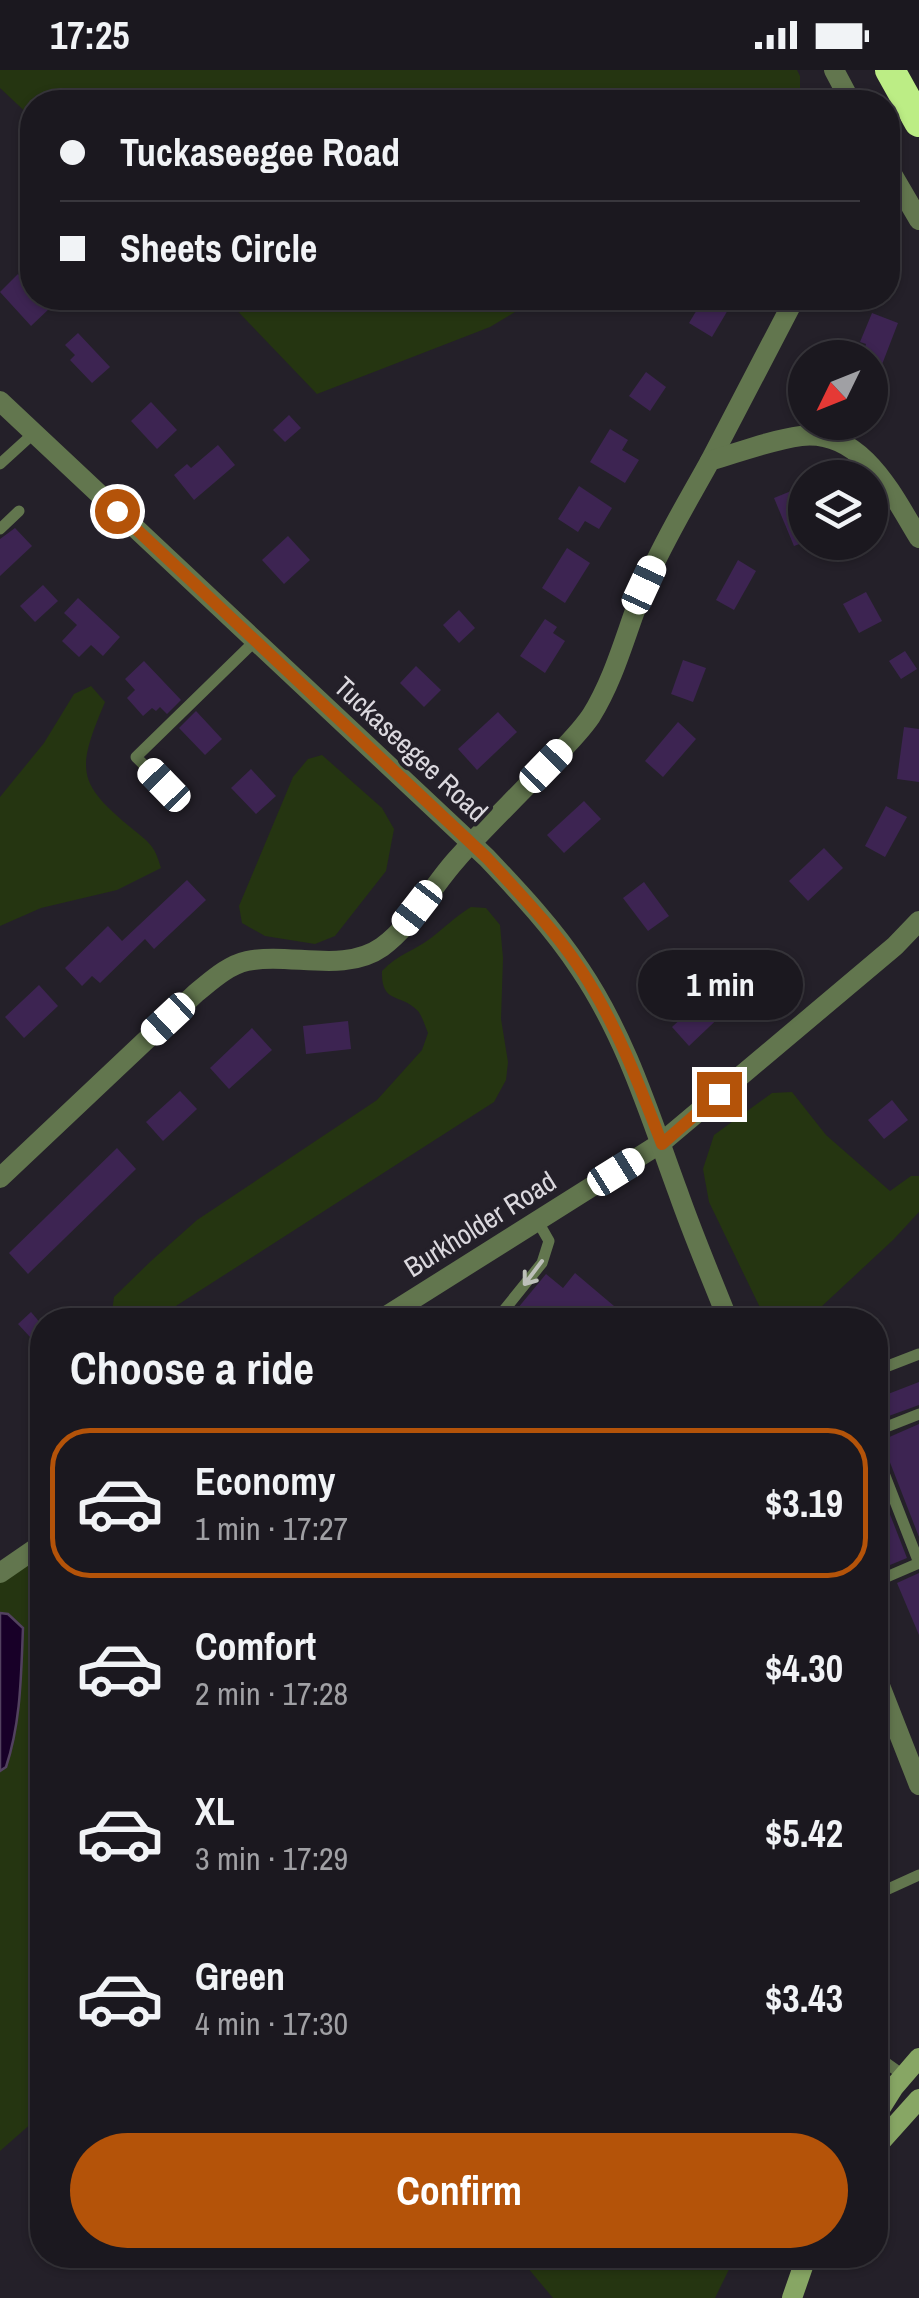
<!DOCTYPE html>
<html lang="en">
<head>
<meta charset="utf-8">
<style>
	:root { --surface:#1b181f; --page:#28252c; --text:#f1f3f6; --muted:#a0a0a4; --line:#39373d; --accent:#b45309 }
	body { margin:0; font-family:"Archivo Narrow",sans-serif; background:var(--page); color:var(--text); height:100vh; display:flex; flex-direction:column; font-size:38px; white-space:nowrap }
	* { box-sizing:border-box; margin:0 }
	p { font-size:32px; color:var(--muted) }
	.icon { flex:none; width:55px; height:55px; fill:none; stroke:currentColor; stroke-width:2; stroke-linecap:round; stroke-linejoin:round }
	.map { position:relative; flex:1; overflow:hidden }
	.sheet { position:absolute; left:30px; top:1238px; width:858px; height:960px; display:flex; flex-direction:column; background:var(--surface); border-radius:40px; box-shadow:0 2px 8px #0004,0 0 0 2px var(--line) }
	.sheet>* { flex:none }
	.banner { position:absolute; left:20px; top:20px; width:880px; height:220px; border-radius:40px; box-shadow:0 2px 8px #0004,0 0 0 2px var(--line); display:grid; align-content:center; height:220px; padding:0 40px; background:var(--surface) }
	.needle { width:65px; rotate:227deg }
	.tools { position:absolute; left:788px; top:270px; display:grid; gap:20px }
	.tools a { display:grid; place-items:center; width:100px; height:100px; border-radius:50%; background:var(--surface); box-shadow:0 2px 8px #0004,0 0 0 2px var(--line); font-size:50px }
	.end { position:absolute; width:45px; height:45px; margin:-22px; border:12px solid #b45309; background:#fff; box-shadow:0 0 0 5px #fff }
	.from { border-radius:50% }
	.bubble { position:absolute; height:70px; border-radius:35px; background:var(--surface); box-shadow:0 2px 8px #0004,0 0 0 2px var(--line); font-size:32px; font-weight:700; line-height:70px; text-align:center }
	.car { position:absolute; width:30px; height:60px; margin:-30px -15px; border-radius:12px; box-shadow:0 0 8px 2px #0007; background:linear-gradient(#fff 24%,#345 0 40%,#fff 0 76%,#345 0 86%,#fff 0) }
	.banner b { display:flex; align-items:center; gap:35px; height:95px; font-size:38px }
	.banner b+b { border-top:2px solid var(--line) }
	.banner i { width:25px; height:25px; background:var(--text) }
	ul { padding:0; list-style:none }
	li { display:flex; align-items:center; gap:30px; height:150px; margin:0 20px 15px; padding:0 20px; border:5px solid transparent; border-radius:40px }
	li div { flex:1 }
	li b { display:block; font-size:38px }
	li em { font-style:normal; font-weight:700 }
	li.on { border-color:var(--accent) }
	li>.icon { width:90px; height:90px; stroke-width:1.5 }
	h2 { padding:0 40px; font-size:45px; line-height:120px }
	.button { display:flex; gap:20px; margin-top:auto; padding:20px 40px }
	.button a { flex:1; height:115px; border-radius:60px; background:var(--accent); color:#fff; font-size:40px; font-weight:700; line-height:115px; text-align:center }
	.status { display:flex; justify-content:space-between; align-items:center; height:70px; padding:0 50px; background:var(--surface); direction:ltr }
	.status svg { height:28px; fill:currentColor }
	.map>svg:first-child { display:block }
	.green { fill:#253511 }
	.water { fill:#180028; stroke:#52415f; stroke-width:2.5 }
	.building { fill:#3d2452 }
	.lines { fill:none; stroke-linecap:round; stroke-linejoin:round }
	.service { stroke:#62764e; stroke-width:11 }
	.minor { stroke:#62764e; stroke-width:20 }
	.tertiary { stroke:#62764e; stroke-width:20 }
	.secondary { stroke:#87a664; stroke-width:20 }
	.motorway { stroke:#bced85; stroke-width:30 }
	.oneway { stroke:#bdc0ba }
	.route { stroke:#b45309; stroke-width:12 }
	.labels { text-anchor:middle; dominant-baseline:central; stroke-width:8; stroke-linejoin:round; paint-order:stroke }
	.street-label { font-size:28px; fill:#dbd8de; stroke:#242029 }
</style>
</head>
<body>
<div class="status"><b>17:25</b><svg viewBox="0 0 49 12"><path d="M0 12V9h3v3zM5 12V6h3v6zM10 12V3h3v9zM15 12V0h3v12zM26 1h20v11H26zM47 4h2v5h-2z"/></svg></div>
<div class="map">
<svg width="919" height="2228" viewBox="0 0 919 2228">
	<rect width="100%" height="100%" fill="#242029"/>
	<!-- green -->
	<g class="green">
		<polygon points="0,0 797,0 800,6 800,32 32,32 32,48 0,18"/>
		<polygon points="225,228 538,228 490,257 317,324"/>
		<path d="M91 616 105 632C76 701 76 713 135 761 151 774 155 777 161 798L117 820 41 838 0 856V727L44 673 74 624Z"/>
		<polygon points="322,685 382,738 394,759 386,801 335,866 315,874 265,866 242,853 239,836 293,707 308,689"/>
		<path d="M471 837 486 838 500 855 503 888 501 949 508 992 506 1010 494 1032 165 1243 169 1250H111L114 1227 151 1191 197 1150 377 1030 422 980 428 963C425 956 422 945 417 940 400 923 381 934 382 901 398 884 414 881 431 868 445 857 455 847 471 837Z"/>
		<polygon points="792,1022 826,1065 890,1121 911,1106 919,1106 919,1142 893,1170 807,1250 766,1250 709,1132 703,1099 714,1065 772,1023"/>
		<polygon points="42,1481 42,2044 0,2081 0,1513"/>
		<polygon points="517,2185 736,2185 715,2228 553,2228"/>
	</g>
	<!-- water -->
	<path class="water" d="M0 1543 8 1544 23 1558C21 1605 21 1652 6 1697L0 1701Z"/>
	<!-- building -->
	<g class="building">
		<polygon points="18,204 32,219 32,228 40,228 50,238 31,256 0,222"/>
		<polygon points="704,228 735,228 712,267 689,253"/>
		<polygon points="872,243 898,253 871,323 870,288 861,288 866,274 860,272"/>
		<polygon points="78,263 110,297 92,313 70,290 75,285 65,275"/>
		<polygon points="646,302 666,317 650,341 629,326"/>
		<polygon points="151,332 177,360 157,379 131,351"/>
		<polygon points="289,345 301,358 285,372 273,360"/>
		<polygon points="610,359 628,370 622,380 639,390 625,413 590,392"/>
		<polygon points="218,375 235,395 194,430 174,405 187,394 191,398"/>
		<polygon points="579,416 612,438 599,459 585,451 578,462 558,449"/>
		<polygon points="796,419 805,440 805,472 794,476 774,428"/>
		<polygon points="15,458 32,476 0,506 0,469"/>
		<polygon points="288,466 310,490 284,514 262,490"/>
		<polygon points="567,478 590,493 565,533 542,518"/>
		<polygon points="738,490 756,501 734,540 716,530"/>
		<polygon points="43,515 58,531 35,552 20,536"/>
		<polygon points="866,522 882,551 859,563 843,534"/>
		<polygon points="78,528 120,567 103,586 91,575 79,587 62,571 77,555 64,543"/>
		<polygon points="459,540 475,558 459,573 443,555"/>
		<polygon points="545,549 557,557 553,563 565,571 545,603 520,586"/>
		<polygon points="905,581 917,599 901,609 889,591"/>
		<polygon points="683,590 706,598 693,632 671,624"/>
		<polygon points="144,591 181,630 167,644 160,637 156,641 152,638 143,646 127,628 135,620 125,609"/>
		<polygon points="416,596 441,620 424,637 400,613"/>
		<polygon points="196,641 222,669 205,685 179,658"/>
		<polygon points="498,642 517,662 477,700 458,679"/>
		<polygon points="678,652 696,669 663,707 645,691"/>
		<polygon points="904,657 919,659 919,712 897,709"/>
		<polygon points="251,699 276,726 256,744 231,718"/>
		<polygon points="584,731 601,749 564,783 547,765"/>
		<polygon points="886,736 907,747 885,787 865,776"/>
		<polygon points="824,778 843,798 808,831 789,811"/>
		<polygon points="187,810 206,830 154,879 145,869 100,913 92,906 82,916 65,898 108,856 122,871"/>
		<polygon points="644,812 669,846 648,861 623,828"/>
		<polygon points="39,915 58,936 24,968 5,947"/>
		<polygon points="711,921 728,939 689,976 672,957"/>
		<polygon points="348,951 351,979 306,984 303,956"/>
		<polygon points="252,958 272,980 229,1019 210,998"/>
		<polygon points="180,1021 197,1039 163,1071 146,1052"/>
		<polygon points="892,1030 908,1050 884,1069 868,1050"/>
		<polygon points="117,1078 136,1099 28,1204 9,1183"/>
		<polygon points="575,1203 614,1236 602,1250 508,1250 546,1204 563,1218"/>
		<polygon points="31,1242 42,1255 42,1280 18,1254"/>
		<polygon points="919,1312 919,1335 875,1351 875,1329"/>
		<polygon points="919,1354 919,1467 884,1377 878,1372"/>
		<polygon points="875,1406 907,1488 890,1495 887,1490 884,1491 875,1469"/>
		<polygon points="919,1503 919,1565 897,1513"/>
	</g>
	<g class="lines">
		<!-- service -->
		<g class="service">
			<polyline points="0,394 34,363"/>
			<polyline points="0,459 19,441"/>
			<polyline points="164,715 136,687 255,571"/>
			<polyline points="496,1250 542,1193 549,1171 537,1150"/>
			<polyline points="875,1301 919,1284"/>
			<polyline points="875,1363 876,1361 919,1344"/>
			<polyline points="875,1380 919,1493"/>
			<polyline points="875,1512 919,1493"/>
			<polyline points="875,1825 919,1805"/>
			<polyline points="875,1890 878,1857 876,1825"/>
			<polyline points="875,1985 903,2005"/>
		</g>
		<!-- minor -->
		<g class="minor">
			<polyline points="710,391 795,228"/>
			<path d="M0 1108 196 923C211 911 228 895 247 891 290 882 344 904 382 877 412 855 431 818 456 790 484 758 516 728 545 697 561 681 578 665 591 646 617 604 627 557 646 512 664 470 688 431 710 391 740 382 771 370 801 366 862 359 892 424 919 468"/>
			<polyline points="380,1250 661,1073 895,876 919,851"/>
			<polyline points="0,1503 42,1474"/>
		</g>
		<!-- tertiary -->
		<g class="tertiary">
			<polyline points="834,0 851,32"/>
			<polyline points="888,97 919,150"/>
			<path d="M0 331 487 788C520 823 553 858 580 899 626 967 650 1046 678 1122 693 1165 711 1207 728 1250"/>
			<polyline points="875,1603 919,1715"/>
		</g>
		<!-- secondary -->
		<g class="secondary">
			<polyline points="875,2047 894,2017 919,1988"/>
			<polyline points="875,2078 919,2029"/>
			<polyline points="792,2228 807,2185"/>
		</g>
		<!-- motorway -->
		<polyline class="motorway" points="890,0 919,52"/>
	</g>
	<!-- one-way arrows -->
	<defs><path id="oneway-shaft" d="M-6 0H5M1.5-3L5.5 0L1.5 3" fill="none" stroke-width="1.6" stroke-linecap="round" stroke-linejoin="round" transform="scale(2.5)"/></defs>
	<use class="oneway" href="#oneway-shaft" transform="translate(533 1203) rotate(127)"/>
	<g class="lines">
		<!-- route -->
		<path class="route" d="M117 441 487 788C520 824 554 859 581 900 616 953 639 1014 662 1074L719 1024"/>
	</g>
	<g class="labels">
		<!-- street labels -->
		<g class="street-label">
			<text transform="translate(411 679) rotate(43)">Tuckaseegee Road</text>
			<text transform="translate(480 1154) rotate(-32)">Burkholder Road</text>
		</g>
	</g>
</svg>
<div class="tools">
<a><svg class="needle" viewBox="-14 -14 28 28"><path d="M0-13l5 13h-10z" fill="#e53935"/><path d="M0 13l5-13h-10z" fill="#a0a0a4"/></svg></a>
<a><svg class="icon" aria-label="layers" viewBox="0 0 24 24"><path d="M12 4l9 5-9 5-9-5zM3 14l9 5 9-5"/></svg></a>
</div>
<i class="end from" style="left:117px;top:441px"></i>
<i class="end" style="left:719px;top:1024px"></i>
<div class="bubble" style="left:638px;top:880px;width:165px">1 min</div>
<i class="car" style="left:644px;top:515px;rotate:25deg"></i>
<i class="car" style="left:546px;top:696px;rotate:44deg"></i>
<i class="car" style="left:164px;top:715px;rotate:316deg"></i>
<i class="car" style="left:417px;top:838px;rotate:218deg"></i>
<i class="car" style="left:168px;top:949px;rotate:227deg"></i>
<i class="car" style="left:616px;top:1102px;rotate:58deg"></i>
<div class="banner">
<b><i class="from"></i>Tuckaseegee Road</b>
<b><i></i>Sheets Circle</b>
</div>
<section class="sheet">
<h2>Choose a ride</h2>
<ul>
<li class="on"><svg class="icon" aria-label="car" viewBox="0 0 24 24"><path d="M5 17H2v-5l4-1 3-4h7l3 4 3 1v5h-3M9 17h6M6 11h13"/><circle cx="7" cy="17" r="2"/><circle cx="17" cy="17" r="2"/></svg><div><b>Economy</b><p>1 min · 17:27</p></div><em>$3.19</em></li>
<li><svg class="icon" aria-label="car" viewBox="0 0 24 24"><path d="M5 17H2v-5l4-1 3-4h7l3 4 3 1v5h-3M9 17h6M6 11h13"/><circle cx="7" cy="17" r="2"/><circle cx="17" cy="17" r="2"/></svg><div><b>Comfort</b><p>2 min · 17:28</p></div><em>$4.30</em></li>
<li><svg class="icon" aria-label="car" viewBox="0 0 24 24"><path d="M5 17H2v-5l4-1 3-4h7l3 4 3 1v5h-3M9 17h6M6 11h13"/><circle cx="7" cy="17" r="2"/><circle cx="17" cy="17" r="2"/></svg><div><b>XL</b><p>3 min · 17:29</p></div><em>$5.42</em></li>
<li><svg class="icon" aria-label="car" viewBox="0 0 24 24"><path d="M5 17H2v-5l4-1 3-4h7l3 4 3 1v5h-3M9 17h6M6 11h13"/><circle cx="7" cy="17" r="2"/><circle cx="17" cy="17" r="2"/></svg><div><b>Green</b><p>4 min · 17:30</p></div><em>$3.43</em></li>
</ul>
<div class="button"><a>Confirm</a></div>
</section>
</div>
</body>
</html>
